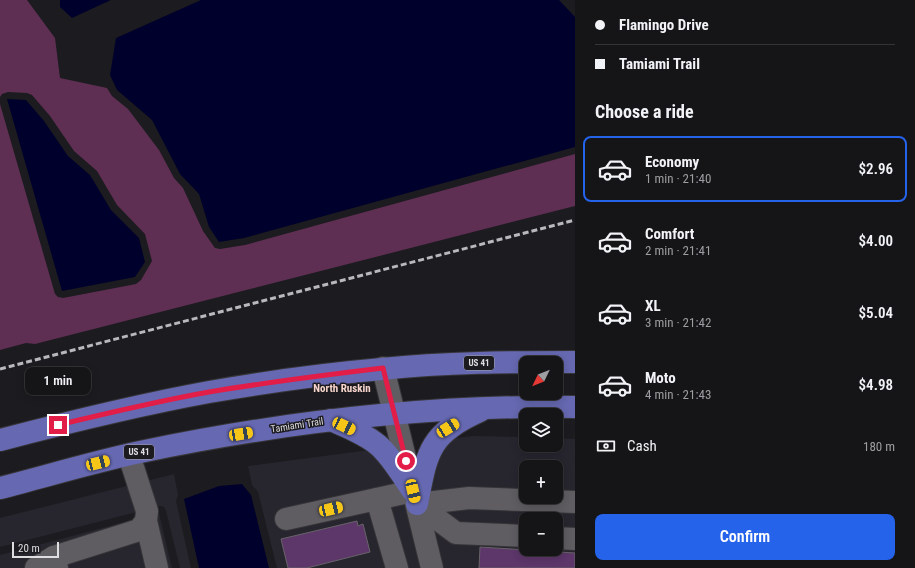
<!DOCTYPE html>
<html lang="en">
<head>
<meta charset="utf-8">
<style>
	:root { --surface:#151417; --page:#222124; --text:#f1f3f6; --muted:#9d9ea1; --line:#343336; --accent:#2563eb }
	body { margin:0; font-family:"Roboto Condensed",sans-serif; background:var(--page); color:var(--text); height:100vh; display:flex; flex-direction:column; font-size:15px; white-space:nowrap }
	* { box-sizing:border-box; margin:0 }
	p { font-size:13px; color:var(--muted) }
	.icon { flex:none; width:22px; height:22px; fill:none; stroke:currentColor; stroke-width:2; stroke-linecap:round; stroke-linejoin:round }
	.map { position:relative; flex:1; overflow:hidden }
	.sheet { display:flex; flex-direction:column; background:var(--surface); width:340px }
	.sheet>* { flex:none }
	.hud { display:grid; align-content:center; height:88px; padding:0 20px; background:var(--surface) }
	.needle { width:26px; rotate:227deg }
	.buttons { position:absolute; left:519px; top:356px; display:grid; gap:8px }
	.buttons a { display:grid; place-items:center; width:44px; height:44px; border-radius:8px; background:var(--surface); box-shadow:0 2px 10px #0003,0 0 0 1px var(--line); font-size:20px }
	.scale { position:absolute; left:12px; bottom:10px; width:47px; box-sizing:border-box; padding-left:4px; border:2px solid #dedde0; border-top:0; font-size:11px; line-height:14px; white-space:nowrap; color:#dedde0; -webkit-text-stroke:3px #1c1b1f; paint-order:stroke }
	.end { position:absolute; width:18px; height:18px; margin:-9px; border:5px solid #e11d48; background:#fff; box-shadow:0 0 0 2px #fff }
	.from { border-radius:50% }
	.bubble { position:absolute; height:28px; border-radius:8px; background:var(--surface); box-shadow:0 2px 10px #0003,0 0 0 1px var(--line); font-size:13px; font-weight:600; line-height:28px; text-align:center }
	.car { position:absolute; width:12px; height:24px; margin:-12px -6px; border-radius:5px; box-shadow:0 0 3px 1px #0007; background:linear-gradient(#f5c518 24%,#345 0 40%,#f5c518 0 76%,#345 0 86%,#f5c518 0) }
	.hud b { display:flex; align-items:center; gap:14px; height:38px; font-size:15px }
	.hud b+b { border-top:1px solid var(--line) }
	.hud i { width:10px; height:10px; background:var(--text) }
	ul { padding:0; list-style:none }
	li { display:flex; align-items:center; gap:12px; height:66px; margin:0 8px 6px; padding:0 12px; border:2px solid transparent; border-radius:8px }
	li div { flex:1 }
	li b { display:block; font-size:15px }
	li em { font-style:normal; font-weight:600 }
	li.current { border-color:var(--accent) }
	li>.icon { width:36px; height:36px; stroke-width:1.5 }
	h2 { padding:0 20px; font-size:18px; line-height:48px }
	.pay { display:flex; align-items:center; gap:10px; height:44px; padding:0 20px; font-size:15px }
	.pay p { margin-inline-start:auto }
	.button { display:flex; gap:8px; margin-top:auto; padding:8px 20px }
	.button a { flex:1; height:46px; border-radius:8px; background:var(--accent); color:#fff; font-size:16px; font-weight:600; line-height:46px; text-align:center }
	main { display:flex; flex:1; min-height:0 }
	.map>svg:first-child { display:block }
	.built { fill:#27252e; fill-rule:evenodd }
	.green { fill:#5e2f53 }
	.water { fill:#00002c }
	.building { fill:#5d366a; stroke:#676468 }
	.lines { fill:none; stroke-linecap:round; stroke-linejoin:round }
	.minor-casing { stroke:#363538; stroke-width:24 }
	.major-casing { stroke:#363538; stroke-width:24 }
	.minor { stroke:#5f5d62; stroke-width:22 }
	.major { stroke:#6668b1; stroke-width:22 }
	.rail { stroke:#b9b8bc; stroke-width:3; stroke-dasharray:6 3; stroke-linecap:butt }
	.route { stroke:#e11d48; stroke-width:5 }
	.labels { text-anchor:middle; dominant-baseline:central; stroke-width:3; stroke-linejoin:round; paint-order:stroke }
	.shield { fill:#1c1b1f; stroke:#a4a3a6; stroke-width:1 }
	.shield-label { font-size:9px; font-weight:bold; fill:#dedde0 }
	.street-label { font-size:10px; fill:#dedde0; stroke:#1c1b1f }
	.neighbourhood-label { font-size:11px; font-weight:bold; fill:#f7d5cc; stroke:#1c1b1f }
</style>
</head>
<body>
<main>
<div class="map">
<svg width="575" height="568" viewBox="0 0 575 568">
	<rect width="100%" height="100%" fill="#1c1b1f"/>
	<!-- built -->
	<g class="built">
		<path d="M473 436 526 437V445H556V438L575 439V568H441L425 503 434 464 449 439ZM526 467H556V497H526ZM526 519H556V549H526Z"/>
		<polygon points="369,450 384,465 408,505 406,512 409,512 423,568 277,568 258,492 252,485 248,466"/>
		<polygon points="174,474 178,495 176,501 191,568 180,568 166,511 164,507 160,506 0,547 0,518"/>
		<polygon points="159,513 172,568 0,568 0,555"/>
	</g>
	<!-- green -->
	<polygon class="green" points="0,0 27,0 55,38 60,78 107,88 112,96 128,109 159,150 174,178 183,188 203,231 215,248 220,249 245,245 575,154 575,206 35,344 26,343 0,350 0,104 55,294 58,297 63,298 136,284 141,280 152,261 145,234 117,205 97,171 74,151 50,116 32,95 27,93 8,92 2,94 0,97"/>
	<!-- water -->
	<g class="water">
		<polygon points="60,0 111,0 72,18 60,7"/>
		<polygon points="201,0 559,0 575,17 575,147 244,238 219,242 209,227 199,194 180,174 152,120 117,90 110,75 116,38"/>
		<polygon points="7,99 26,100 44,121 68,156 90,175 111,210 139,238 145,262 135,277 62,291"/>
		<polygon points="242,484 251,495 269,568 199,568 184,499 219,486"/>
	</g>
	<!-- building -->
	<g class="building">
		<polygon points="357,521 358,526 363,524 370,552 307,568 288,568 281,539"/>
		<polygon points="480,547 575,553 575,568 479,568"/>
	</g>
	<g class="lines">
		<!-- minor casing -->
		<g class="minor-casing">
			<g id="minor">
				<polyline points="383,368 432,568"/>
				<polyline points="377,499 397,568"/>
				<polyline points="417,504 469,498 575,502"/>
				<polyline points="417,504 456,533 526,536"/>
				<polyline points="286,519 413,491"/>
				<polyline points="146,521 157,568"/>
				<polyline points="556,538 575,539"/>
				<polyline points="54,557 139,530 146,521 147,511 129,455"/>
				<polyline points="36,568 54,557 57,568"/>
			</g>
		</g>
		<!-- major casing -->
		<g class="major-casing">
			<g id="major">
				<path d="M331 420C347 427 365 434 378 445 392 457 402 476 413 491"/>
				<path d="M0 440C69 422 138 405 209 392 266 382 324 374 382 369 446 362 511 362 575 362"/>
				<path d="M0 488C47 476 93 462 140 452 283 422 429 405 575 407"/>
				<path d="M417 504C427 453 428 434 480 411"/>
			</g>
		</g>
		<!-- minor -->
		<use href="#minor" class="minor"/>
		<!-- major -->
		<use href="#major" class="major"/>
		<!-- rail -->
		<polyline class="rail" points="0,369 575,220"/>
	</g>
	<g class="lines">
		<!-- route -->
		<path class="route" d="M58 425C108 413 158 401 209 392 267 382 325 375 383 368L406 461"/>
	</g>
	<g class="labels">
		<!-- shield labels -->
		<g class="shield">
			<rect x="464" y="356" width="30" height="14" rx="3"/>
			<rect x="124" y="445" width="30" height="14" rx="3"/>
		</g>
		<g class="shield-label">
			<text x="479" y="363">US 41</text>
			<text x="139" y="452">US 41</text>
		</g>
		<!-- street labels -->
		<g class="street-label">
			<text transform="translate(297 425) rotate(-9)">Tamiami Trail</text>
		</g>
		<!-- neighbourhood labels -->
		<g class="neighbourhood-label">
			<text x="342" y="388">North Ruskin</text>
		</g>
	</g>
</svg>
<div class="buttons">
<a><svg class="needle" viewBox="-14 -14 28 28"><path d="M0-13l5 13h-10z" fill="#e53935"/><path d="M0 13l5-13h-10z" fill="#9d9ea1"/></svg></a>
<a><svg class="icon" aria-label="layers" viewBox="0 0 24 24"><path d="M12 4l9 5-9 5-9-5zM3 14l9 5 9-5"/></svg></a>
<a>+</a>
<a>−</a>
</div>
<div class="scale">20 m</div>
<i class="end from" style="left:406px;top:461px"></i>
<i class="end" style="left:58px;top:425px"></i>
<div class="bubble" style="left:25px;top:367px;width:66px">1 min</div>
<i class="car" style="left:344px;top:426px;rotate:115deg"></i>
<i class="car" style="left:448px;top:428px;rotate:58deg"></i>
<i class="car" style="left:241px;top:434px;rotate:81deg"></i>
<i class="car" style="left:98px;top:463px;rotate:76deg"></i>
<i class="car" style="left:413px;top:491px;rotate:167deg"></i>
<i class="car" style="left:331px;top:509px;rotate:77deg"></i>
</div>
<section class="sheet">
<div class="hud">
<b><i class="from"></i>Flamingo Drive</b>
<b><i></i>Tamiami Trail</b>
</div>
<h2>Choose a ride</h2>
<ul>
<li class="current"><svg class="icon" aria-label="car" viewBox="0 0 24 24"><path d="M5 17H2v-5l4-1 3-4h7l3 4 3 1v5h-3M9 17h6M6 11h13"/><circle cx="7" cy="17" r="2"/><circle cx="17" cy="17" r="2"/></svg><div><b>Economy</b><p>1 min · 21:40</p></div><em>$2.96</em></li>
<li><svg class="icon" aria-label="car" viewBox="0 0 24 24"><path d="M5 17H2v-5l4-1 3-4h7l3 4 3 1v5h-3M9 17h6M6 11h13"/><circle cx="7" cy="17" r="2"/><circle cx="17" cy="17" r="2"/></svg><div><b>Comfort</b><p>2 min · 21:41</p></div><em>$4.00</em></li>
<li><svg class="icon" aria-label="car" viewBox="0 0 24 24"><path d="M5 17H2v-5l4-1 3-4h7l3 4 3 1v5h-3M9 17h6M6 11h13"/><circle cx="7" cy="17" r="2"/><circle cx="17" cy="17" r="2"/></svg><div><b>XL</b><p>3 min · 21:42</p></div><em>$5.04</em></li>
<li><svg class="icon" aria-label="car" viewBox="0 0 24 24"><path d="M5 17H2v-5l4-1 3-4h7l3 4 3 1v5h-3M9 17h6M6 11h13"/><circle cx="7" cy="17" r="2"/><circle cx="17" cy="17" r="2"/></svg><div><b>Moto</b><p>4 min · 21:43</p></div><em>$4.98</em></li>
</ul>
<div class="pay"><svg class="icon" aria-label="cash" viewBox="0 0 24 24"><path d="M3 7h18v10H3z"/><circle cx="12" cy="12" r="2"/></svg>Cash<p>180 m</p></div>
<div class="button"><a>Confirm</a></div>
</section>
</main>
</body>
</html>
